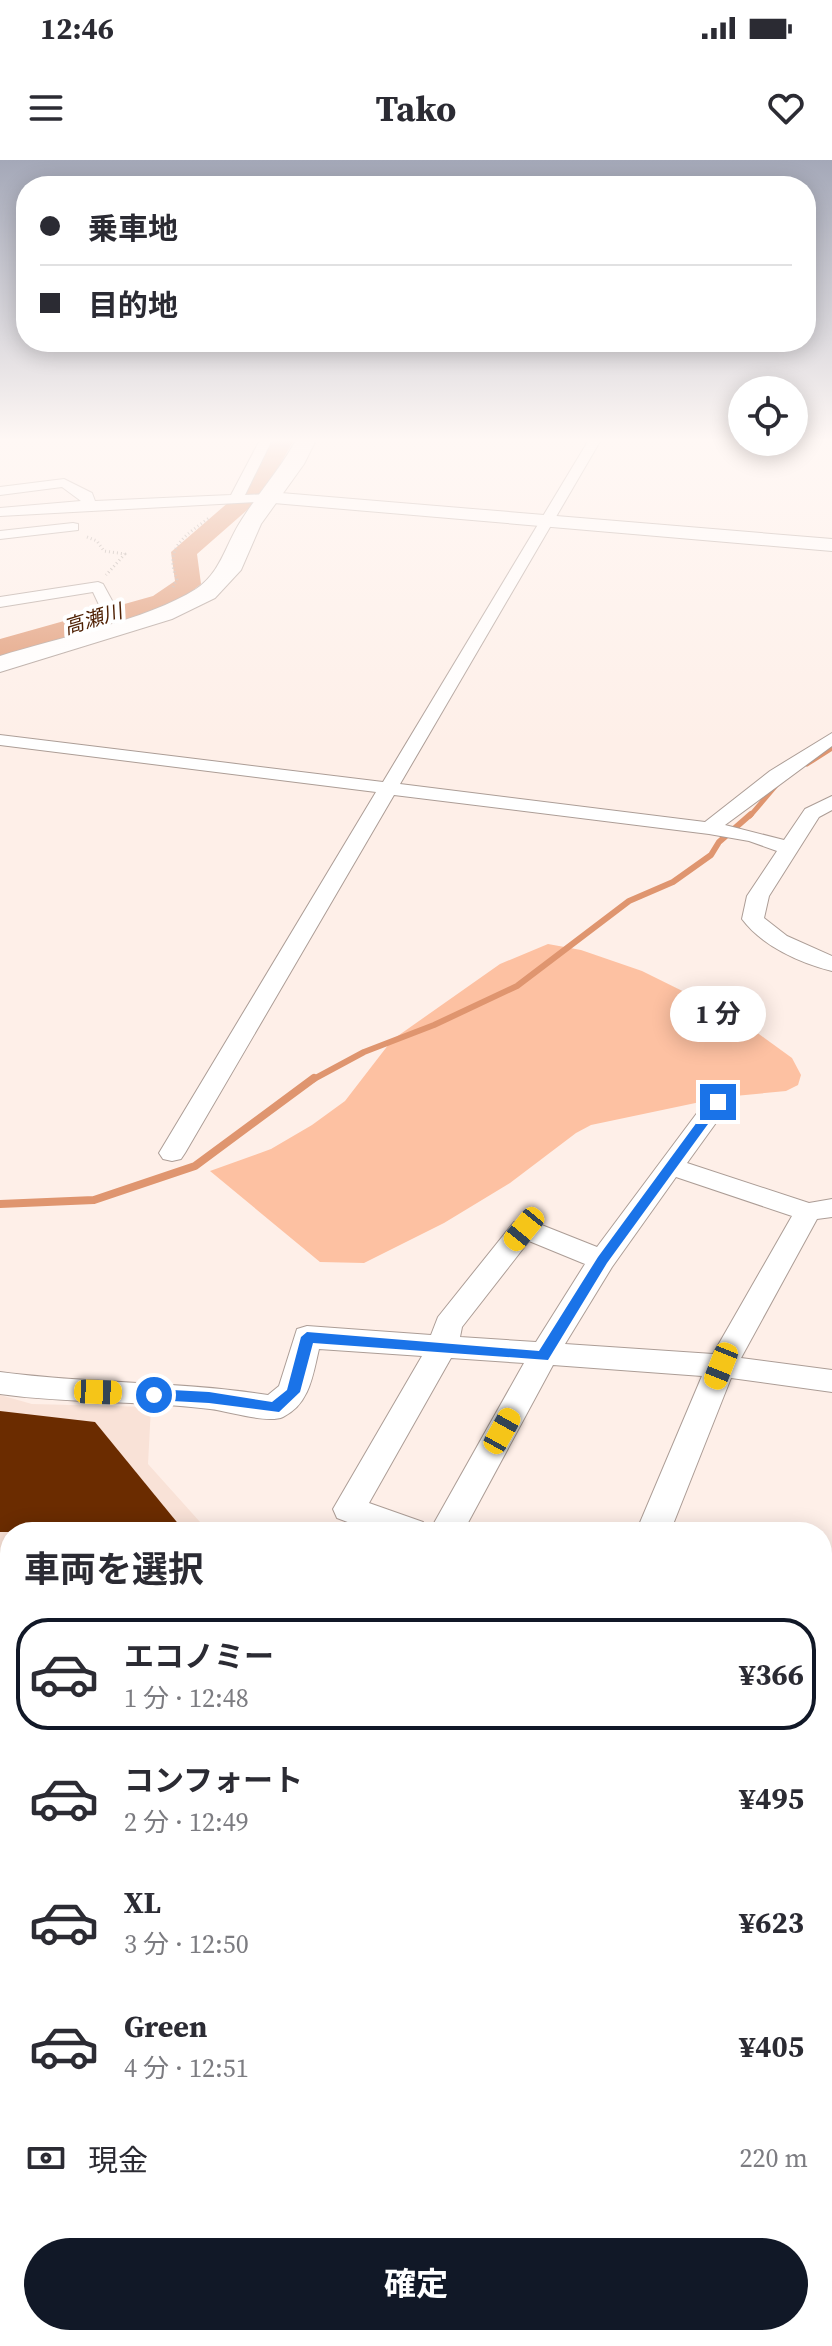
<!DOCTYPE html>
<html lang="ja">
<head>
<meta charset="utf-8">
<style>
	:root { --surface:#fff; --page:#f7f7f7; --text:#2b2b33; --muted:#7c7c81; --line:#e1e1e2; --accent:#111827 }
	body { margin:0; font-family:"Source Serif 4","Noto Sans JP",serif; background:var(--page); color:var(--text); height:100vh; display:flex; flex-direction:column; font-size:30px; white-space:nowrap }
	* { box-sizing:border-box; margin:0 }
	p { font-size:26px; color:var(--muted) }
	.icon { flex:none; width:44px; height:44px; fill:none; stroke:currentColor; stroke-width:2; stroke-linecap:round; stroke-linejoin:round }
	.map { position:relative; flex:1; overflow:hidden }
	.panel { position:absolute; left:0px; top:1362px; width:832px; height:824px; display:flex; flex-direction:column; background:var(--surface); border-radius:32px 32px 0 0; box-shadow:0 4px 20px #0003 }
	.panel>* { flex:none }
	.guide { position:absolute; left:16px; top:16px; width:800px; height:176px; border-radius:32px; box-shadow:0 4px 20px #0003; display:grid; align-content:center; height:176px; padding:0 24px; background:var(--surface) }
	.tools { position:absolute; left:728px; top:216px; display:grid; gap:16px }
	.tools a { display:grid; place-items:center; width:80px; height:80px; border-radius:50%; background:var(--surface); box-shadow:0 4px 20px #0003; font-size:40px }
	.end { position:absolute; width:36px; height:36px; margin:-18px; border:10px solid #1a73e8; background:#fff; box-shadow:0 0 0 4px #fff }
	.from { border-radius:50% }
	.bubble { position:absolute; height:56px; border-radius:28px; background:var(--surface); box-shadow:0 4px 20px #0003; font-size:26px; font-weight:700; line-height:56px; text-align:center }
	.car { position:absolute; width:24px; height:48px; margin:-24px -12px; border-radius:10px; box-shadow:0 0 6px 2px #0007; background:linear-gradient(#f5c518 24%,#345 0 40%,#f5c518 0 76%,#345 0 86%,#f5c518 0) }
	.guide b { display:flex; align-items:center; gap:28px; height:76px; font-size:30px }
	.guide b+b { border-top:2px solid var(--line) }
	.guide i { width:20px; height:20px; background:var(--text) }
	ul { padding:0; list-style:none }
	li { display:flex; align-items:center; gap:24px; height:112px; margin:0 16px 12px; padding:0 8px; border:4px solid transparent; border-radius:32px }
	li div { flex:1 }
	li b { display:block; font-size:30px }
	li em { font-style:normal; font-weight:700 }
	li.current { border-color:var(--accent) }
	li>.icon { width:72px; height:72px; stroke-width:1.5 }
	h2 { padding:0 24px; font-size:36px; line-height:96px }
	.pay { display:flex; align-items:center; gap:20px; height:88px; padding:0 24px; font-size:30px }
	.pay p { margin-inline-start:auto }
	.button { display:flex; gap:16px; margin-top:auto; padding:16px 24px }
	.button a { flex:1; height:92px; border-radius:48px; background:var(--accent); color:#fff; font-size:32px; font-weight:700; line-height:92px; text-align:center }
	.status { display:flex; justify-content:space-between; align-items:center; height:56px; padding:0 40px; background:var(--surface); direction:ltr }
	.status svg { height:22px; fill:currentColor }
	header { display:flex; justify-content:space-between; align-items:center; height:104px; padding:0 24px; background:var(--surface); font-size:36px; font-weight:700 }
	.map>svg:first-child { display:block }
	.built { fill:#f9e2d7 }
	.green { fill:#fdc1a2 }
	.lines { fill:none; stroke-linecap:round; stroke-linejoin:round }
	.stream-far2 { stroke:#df956f; stroke-width:5 }
	.stream-far1 { stroke:#df956f; stroke-width:6 }
	.stream { stroke:#df956f; stroke-width:8 }
	.river { fill:#df956f; fill-rule:evenodd }
	.building { fill:#6b2c00 }
	.lane-casing { stroke:#ac9d96; stroke-width:2 }
	.street-casing { stroke:#ac9d96; stroke-width:2 }
	.secondary-casing { stroke:#ac9d96; stroke-width:2 }
	.primary-casing { stroke:#ac9d96; stroke-width:2 }
	.path { stroke:#b1a6a0; stroke-width:3; stroke-dasharray:1 3; stroke-linecap:butt }
	.lane { fill:#fff; fill-rule:evenodd }
	.street { fill:#fff; fill-rule:evenodd }
	.secondary { fill:#fff; fill-rule:evenodd }
	.primary { fill:#fff; fill-rule:evenodd }
	.route { fill:#1a73e8 }
	.labels { text-anchor:middle; dominant-baseline:central; stroke-width:8; stroke-linejoin:round; paint-order:stroke }
	.far-water-label { font-size:20px; font-style:italic; fill:#4e1f02; stroke:#fff }
</style>
</head>
<body>
<div class="status"><b>12:46</b><svg viewBox="0 0 49 12"><path d="M0 12V9h3v3zM5 12V6h3v6zM10 12V3h3v9zM15 12V0h3v12zM26 1h20v11H26zM47 4h2v5h-2z"/></svg></div>
<header><svg class="icon" aria-label="menu" viewBox="0 0 24 24"><path d="M4 6h16M4 12h16M4 18h16"/></svg>Tako<svg class="icon" aria-label="heart" viewBox="0 0 24 24"><path d="M12 20l-8-8c-3-5 5-10 8-4 3-6 11-1 8 4z"/></svg></header>
<div class="map">
<svg width="832" height="2186" viewBox="0 0 832 2186">
	<rect width="100%" height="100%" fill="#feefe8"/>
	<!-- built -->
	<polygon class="built" points="0,1235 32,1244 151,1247 148,1304 209,1372 10,1372 10,2176 822,2176 822,2029 832,2028 832,2186 0,2186"/>
	<!-- green -->
	<polygon class="green" points="548,784 581,790 642,811 737,858 792,898 801,915 798,925 786,931 724,937 591,965 576,973 510,1023 444,1063 364,1103 320,1102 210,1011 271,989 312,965 345,941 392,880 500,804"/>
	<g class="lines">
		<!-- stream-far2 -->
		<g class="stream-far2">
			<polyline points="807,604 832,588"/>
			<polyline points="750,656 779,622"/>
		</g>
		<!-- stream-far1 -->
		<polyline class="stream-far1" points="312,920 364,892 434,865 517,826 629,741 673,722 711,695 719,682 751,654"/>
		<!-- stream -->
		<polyline class="stream" points="0,1044 94,1040 195,1006 314,918"/>
		<!-- river -->
		<polygon class="river" points="274,278 295,278 262,337 197,394 201,424 171,448 0,496 0,479 153,436 175,421 171,392 245,328"/>
	</g>
	<!-- building -->
	<polygon class="building" points="0,1251 95,1262 185,1372 0,1372"/>
	<g class="lines">
		<!-- lane casing -->
		<g class="lane-casing">
			<g id="lane">
				<polygon points="0,2012 8,2015 10,2020 10,2071 2,2067 0,2063"/>
				<polygon points="30,2176 54,2176 57,2186 33,2186"/>
			</g>
		</g>
		<!-- street casing -->
		<g class="street-casing">
			<g id="street">
				<polygon points="261,278 273,278 245,335 269,334 276,338 274,341 0,356 0,348 81,341 62,327 0,335 0,327 64,319 92,333 95,341 231,335"/>
				<path d="M590 278H602L400 624 705 662 770 611 832 573V586L725 665 784 680 805 649 832 636V650L819 657 769 736 764 758 787 776 832 796V811C800 803 762 786 742 759L747 736 777 691 749 681 709 674 394 635 185 993 181 999 172 1001 163 999 159 993 376 632 0 585V575L383 622Z"/>
				<polygon points="73,363 78,364 78,370 0,379 0,371"/>
				<polygon points="98,422 103,424 115,446 113,449 101,449 93,432 0,447 0,437"/>
				<path d="M718 934 727 937 731 942 687 1003 809 1043 832 1039V1057L817 1059 741 1198 832 1210V1232L731 1218 670 1372H636L702 1216 553 1205 463 1372H429L524 1203 451 1198 369 1343 423 1362 428 1372H374L337 1358 333 1349 422 1196 319 1189C313 1214 310 1244 283 1257 268 1264 228 1251 210 1249 140 1240 70 1244 0 1234V1212C89 1224 179 1221 268 1235L279 1226 297 1169 307 1166 431 1175 438 1157 514 1062 524 1060 534 1062 597 1087 709 937ZM676 1017 792 1056 713 1194 565 1184 612 1107ZM529 1081 585 1104 536 1182 460 1177 462 1167Z"/>
				<polygon points="832,1429 832,1487 822,1490 822,1433"/>
				<polygon points="832,1803 832,1845 822,1848 822,1806"/>
				<polygon points="284,2176 332,2176 328,2186 280,2186"/>
			</g>
		</g>
		<!-- secondary casing -->
		<g class="secondary-casing">
			<polygon id="secondary" points="269,332 832,379 832,391 262,342 259,338 262,334"/>
		</g>
		<!-- primary casing -->
		<g class="primary-casing">
			<path id="primary" d="M297 278H317L304 304 261 364 241 410 215 438 172 459 0 512V496C57 478 147 460 196 429 220 413 225 387 239 364 257 334 281 309 297 278Z"/>
		</g>
		<!-- path -->
		<g class="path">
			<polyline points="87,377 97,381 104,391 125,394 106,415"/>
			<path d="M173 427 177 419C163 388 186 375 209 358"/>
		</g>
		<!-- lane -->
		<use href="#lane" class="lane"/>
		<!-- street -->
		<use href="#street" class="street"/>
		<!-- secondary -->
		<use href="#secondary" class="secondary"/>
		<!-- primary -->
		<use href="#primary" class="primary"/>
	</g>
	<!-- sky -->
	<linearGradient id="sky" x2="0" y2="1"><stop stop-color="#a4a8b8"/><stop offset="0.48" stop-color="#fff8f5"/><stop offset="1" stop-color="#fff8f5" stop-opacity="0"/></linearGradient>
	<rect width="832" height="584" fill="url(#sky)"/>
	<!-- route -->
	<polygon class="route" points="714,939 724,942 607,1103 548,1200 313,1183 300,1232 279,1252 209,1243 154,1240 147,1235 154,1229 209,1232 272,1242 287,1230 301,1177 307,1172 539,1191 598,1097"/>
	<g class="labels">
		<!-- far-water labels -->
		<g class="far-water-label">
			<text transform="translate(93 459) rotate(-17)">高瀬川</text>
		</g>
	</g>
</svg>
<div class="tools">
<a><svg class="icon" aria-label="locate" viewBox="0 0 24 24"><circle cx="12" cy="12" r="6"/><path d="M12 2v4M12 18v4M2 12h4M18 12h4"/></svg></a>
</div>
<i class="end from" style="left:154px;top:1235px"></i>
<i class="end" style="left:718px;top:942px"></i>
<div class="bubble" style="left:670px;top:826px;width:96px">1 分</div>
<i class="car" style="left:524px;top:1069px;rotate:219deg"></i>
<i class="car" style="left:721px;top:1206px;rotate:202deg"></i>
<i class="car" style="left:98px;top:1232px;rotate:92deg"></i>
<i class="car" style="left:502px;top:1271px;rotate:29deg"></i>
<div class="guide">
<b><i class="from"></i>乗車地</b>
<b><i></i>目的地</b>
</div>
<section class="panel">
<h2>車両を選択</h2>
<ul>
<li class="current"><svg class="icon" aria-label="car" viewBox="0 0 24 24"><path d="M5 17H2v-5l4-1 3-4h7l3 4 3 1v5h-3M9 17h6M6 11h13"/><circle cx="7" cy="17" r="2"/><circle cx="17" cy="17" r="2"/></svg><div><b>エコノミー</b><p>1 分 · 12:48</p></div><em>¥366</em></li>
<li><svg class="icon" aria-label="car" viewBox="0 0 24 24"><path d="M5 17H2v-5l4-1 3-4h7l3 4 3 1v5h-3M9 17h6M6 11h13"/><circle cx="7" cy="17" r="2"/><circle cx="17" cy="17" r="2"/></svg><div><b>コンフォート</b><p>2 分 · 12:49</p></div><em>¥495</em></li>
<li><svg class="icon" aria-label="car" viewBox="0 0 24 24"><path d="M5 17H2v-5l4-1 3-4h7l3 4 3 1v5h-3M9 17h6M6 11h13"/><circle cx="7" cy="17" r="2"/><circle cx="17" cy="17" r="2"/></svg><div><b>XL</b><p>3 分 · 12:50</p></div><em>¥623</em></li>
<li><svg class="icon" aria-label="car" viewBox="0 0 24 24"><path d="M5 17H2v-5l4-1 3-4h7l3 4 3 1v5h-3M9 17h6M6 11h13"/><circle cx="7" cy="17" r="2"/><circle cx="17" cy="17" r="2"/></svg><div><b>Green</b><p>4 分 · 12:51</p></div><em>¥405</em></li>
</ul>
<div class="pay"><svg class="icon" aria-label="cash" viewBox="0 0 24 24"><path d="M3 7h18v10H3z"/><circle cx="12" cy="12" r="2"/></svg>現金<p>220 m</p></div>
<div class="button"><a>確定</a></div>
</section>
</div>
</body>
</html>
